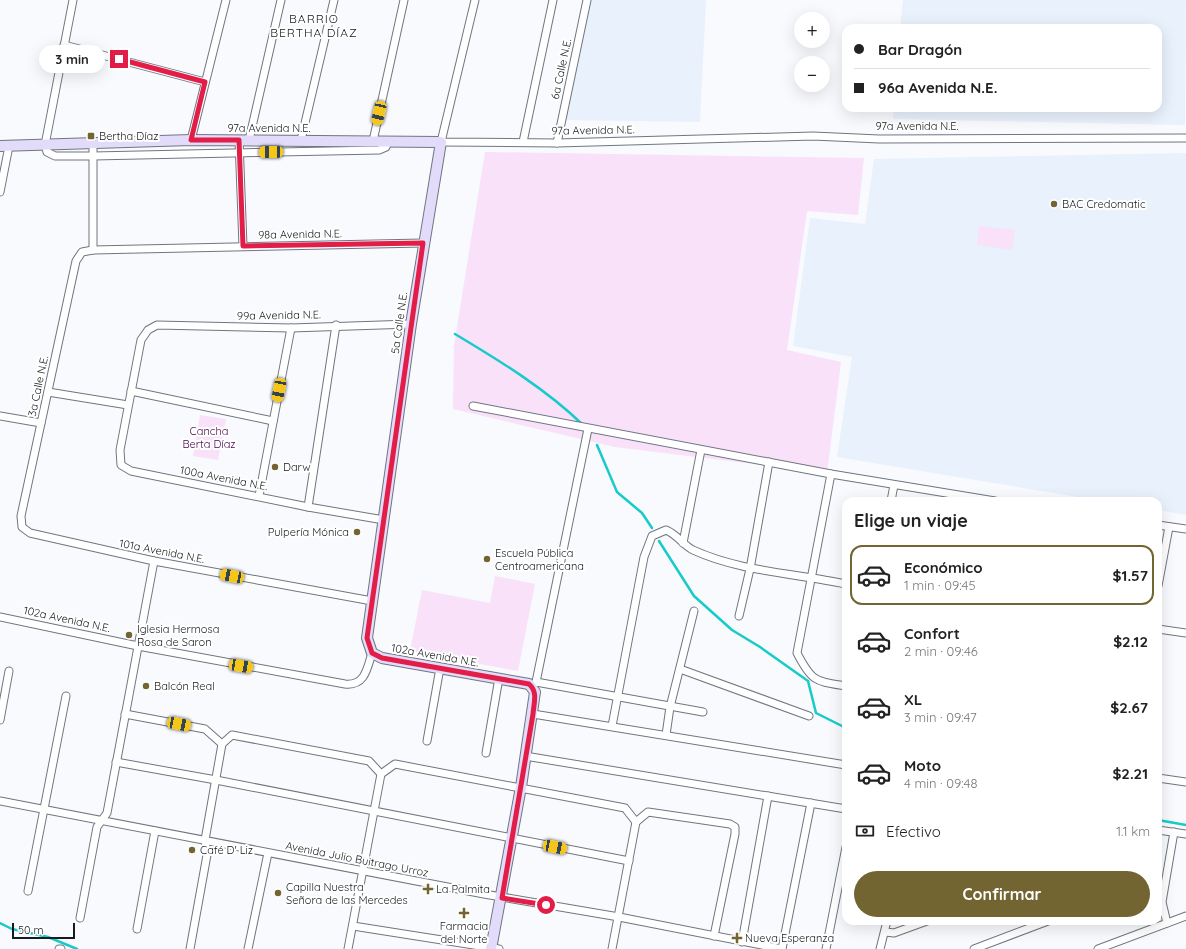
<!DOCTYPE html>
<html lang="es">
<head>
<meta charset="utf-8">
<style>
	:root { --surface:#fff; --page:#f6f6f6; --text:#222; --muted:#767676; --line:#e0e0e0; --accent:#736532 }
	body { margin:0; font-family:Quicksand,sans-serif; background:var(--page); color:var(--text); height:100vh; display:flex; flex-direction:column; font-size:15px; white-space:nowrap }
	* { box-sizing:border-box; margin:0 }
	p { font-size:13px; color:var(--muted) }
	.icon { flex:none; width:22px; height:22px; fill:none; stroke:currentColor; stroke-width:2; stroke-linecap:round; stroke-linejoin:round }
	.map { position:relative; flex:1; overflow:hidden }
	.panel { position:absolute; left:842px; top:497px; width:320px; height:428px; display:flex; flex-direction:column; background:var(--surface); border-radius:12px; box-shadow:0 4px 16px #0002 }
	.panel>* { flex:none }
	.banner { position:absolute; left:842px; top:24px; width:320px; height:88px; border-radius:12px; box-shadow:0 4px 16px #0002; display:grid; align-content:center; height:88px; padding:0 12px; background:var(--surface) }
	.fabs { position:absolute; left:794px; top:12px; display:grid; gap:8px }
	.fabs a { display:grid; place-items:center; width:36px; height:36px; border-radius:50%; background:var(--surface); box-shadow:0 4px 16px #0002; font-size:20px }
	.scale { position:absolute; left:12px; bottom:10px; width:63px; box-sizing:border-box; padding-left:4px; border:2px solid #171a1e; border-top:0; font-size:11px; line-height:14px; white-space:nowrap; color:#171a1e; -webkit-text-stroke:3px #fff; paint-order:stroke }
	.end { position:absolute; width:18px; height:18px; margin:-9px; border:5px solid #e11d48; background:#fff; box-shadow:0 0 0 2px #fff }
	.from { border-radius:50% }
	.bubble { position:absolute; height:28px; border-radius:14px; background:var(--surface); box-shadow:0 4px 16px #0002; font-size:13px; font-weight:700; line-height:28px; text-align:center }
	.car { position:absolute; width:12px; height:24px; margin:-12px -6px; border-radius:5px; box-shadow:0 0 3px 1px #0007; background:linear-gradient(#f5c518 24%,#345 0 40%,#f5c518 0 76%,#345 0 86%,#f5c518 0) }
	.banner b { display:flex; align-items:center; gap:14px; height:38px; font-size:15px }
	.banner b+b { border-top:1px solid var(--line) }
	.banner i { width:10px; height:10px; background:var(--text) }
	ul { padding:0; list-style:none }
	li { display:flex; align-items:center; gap:12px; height:60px; margin:0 8px 6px; padding:0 4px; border:2px solid transparent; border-radius:12px }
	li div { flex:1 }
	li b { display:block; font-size:15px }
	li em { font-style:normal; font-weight:700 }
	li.current { border-color:var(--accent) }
	li>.icon { width:36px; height:36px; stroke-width:1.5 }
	h2 { padding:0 12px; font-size:18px; line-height:48px }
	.pay { display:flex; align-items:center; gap:10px; height:44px; padding:0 12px; font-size:15px }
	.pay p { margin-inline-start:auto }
	.button { display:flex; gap:8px; margin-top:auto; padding:8px 12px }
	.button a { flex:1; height:46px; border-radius:24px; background:var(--accent); color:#fff; font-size:16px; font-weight:700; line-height:46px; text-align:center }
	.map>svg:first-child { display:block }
	.built { fill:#e9f1fc }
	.green { fill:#f8e1f9 }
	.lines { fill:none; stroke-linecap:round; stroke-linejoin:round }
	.stream { stroke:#17cbc8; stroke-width:2.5 }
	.street-casing { stroke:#6f7681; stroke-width:9 }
	.secondary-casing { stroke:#6f7681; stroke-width:12 }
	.street { stroke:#fff; stroke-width:7 }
	.secondary { stroke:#e2dcfa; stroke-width:10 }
	.route { stroke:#e11d48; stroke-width:5 }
	.poi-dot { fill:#736532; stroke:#fff; stroke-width:1.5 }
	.labels { text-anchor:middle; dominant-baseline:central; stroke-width:4; stroke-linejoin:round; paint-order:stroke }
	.street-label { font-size:11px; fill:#171a1e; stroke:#fff }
	.poi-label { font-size:11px; fill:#171a1e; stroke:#fff; text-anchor:start }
	.park-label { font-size:11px; fill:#46044b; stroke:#fff }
	.neighbourhood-label { font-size:12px; letter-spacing:1px; fill:#171a1e; stroke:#fff }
</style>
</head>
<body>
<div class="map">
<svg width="1186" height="949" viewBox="0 0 1186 949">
	<rect width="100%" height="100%" fill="#f8fafd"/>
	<!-- built -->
	<g class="built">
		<polygon points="589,0 706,0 700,122 564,120"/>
		<polygon points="903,0 1186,0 1185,125 893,119 894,108 1158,108 1158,28 900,28"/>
		<polygon points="1186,153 1186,515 1158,510 1158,501 1102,501 837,457 852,357 793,346 810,218 865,224 874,159"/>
	</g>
	<!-- green -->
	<g class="green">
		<polygon points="485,152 864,158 858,215 807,211 787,350 841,362 827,473 615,447 453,409 454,346"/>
		<polygon points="979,226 1015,230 1012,250 977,245"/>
		<polygon points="200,415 226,419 218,460 193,456"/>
		<polygon points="495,576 535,584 518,671 410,651 422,590 490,603"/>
	</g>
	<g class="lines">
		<!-- stream -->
		<g class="stream">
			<path d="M455 334C500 361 546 389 583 425"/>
			<polyline points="597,445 617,492 642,513 652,528"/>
			<polyline points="659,541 694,596 732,630 760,647 808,681 816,713 846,728"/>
			<polyline points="1158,820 1186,825"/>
			<polyline points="0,923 12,929 48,937 77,949"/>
		</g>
		<!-- street casing -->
		<g class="street-casing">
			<g id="street">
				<polyline points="73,0 45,145 47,152 55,156 93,156 379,150 386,147 388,141"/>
				<polyline points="475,0 441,142 557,143 813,136 879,139 1186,138"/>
				<polyline points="64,45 205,82"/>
				<polyline points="191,140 226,0"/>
				<polyline points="239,140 243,246"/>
				<polyline points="249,140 281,0"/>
				<polyline points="301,140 334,0"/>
				<polyline points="373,141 404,0"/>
				<polyline points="523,142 553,0"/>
				<polyline points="557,143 587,0"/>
				<polyline points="93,144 93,250"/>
				<polyline points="0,192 9,146"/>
				<polyline points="131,391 273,421"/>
				<polyline points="48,392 128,405"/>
				<polyline points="473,406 831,474 995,501"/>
				<polyline points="0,416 41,423"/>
				<path d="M831 474 797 653C812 682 815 681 846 686"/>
				<polyline points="259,496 291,328"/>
				<polyline points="891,501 894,485"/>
				<polyline points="308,507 336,325"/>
				<polyline points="384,520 308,507 131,471 121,465 120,450 141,340 148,330 157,325 291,328 411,324"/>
				<polyline points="1158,525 1186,529"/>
				<polyline points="683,543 701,450"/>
				<polyline points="1158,586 1169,527"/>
				<polyline points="372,601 154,561 30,533 22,527 21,516 76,261 82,252 93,250 423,243"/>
				<polyline points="739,616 750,569 769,462"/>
				<path d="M0 617 138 646 345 684C365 686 367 669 372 653"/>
				<polyline points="1158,629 1186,633"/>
				<polyline points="680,669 809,716"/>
				<polyline points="536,682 703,712"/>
				<polyline points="532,687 536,682 588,429"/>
				<polyline points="125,714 205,729 222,744 232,735 369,761 381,774 395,764 625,808 636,822 648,812 730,824 735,827 735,834 714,936"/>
				<polyline points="533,714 846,765"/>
				<polyline points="0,720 9,671"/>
				<path d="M612 726 644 557 652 536 666 530C678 535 683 545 693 550 741 572 795 573 846 584"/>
				<polyline points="666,735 670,707 694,611"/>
				<polyline points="427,741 440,668"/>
				<polyline points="486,753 499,678"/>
				<polyline points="525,756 846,809"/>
				<polyline points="116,762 216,780 629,861"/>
				<polyline points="1158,778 1186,782"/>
				<polyline points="0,801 484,894 619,917 782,949"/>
				<polyline points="1158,830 1186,834"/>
				<polyline points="28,891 66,696"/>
				<polyline points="80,918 97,827 107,813 154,561"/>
				<polyline points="1167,923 1162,902 1174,832"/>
				<polyline points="353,926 499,949"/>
				<polyline points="137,929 155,831"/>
				<polyline points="885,932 894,933 927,921"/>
				<polyline points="742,942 768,796"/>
				<polyline points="59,949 61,949"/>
				<polyline points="190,949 207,855 205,840 222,744"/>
				<polyline points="248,949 268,853"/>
				<polyline points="348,949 381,774"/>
				<polyline points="612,949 636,822"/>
				<polyline points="782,949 811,803"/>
				<polyline points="826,949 846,847"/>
				<polyline points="880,949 887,921"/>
				<polyline points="974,949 1048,921"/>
				<polyline points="1098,949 1186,916"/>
			</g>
		</g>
		<!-- secondary casing -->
		<g class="secondary-casing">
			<polyline id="secondary" points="0,146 191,140 441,142 411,324 367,638 372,653 382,658 529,684 535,692 521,787 491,949"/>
		</g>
		<!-- street -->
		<use href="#street" class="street"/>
		<!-- secondary -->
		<use href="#secondary" class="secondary"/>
	</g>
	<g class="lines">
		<!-- route -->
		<path class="route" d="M119 59 205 82 191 140H239L243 246 423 243 367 638 372 653 382 658 529 684C538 692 534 702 533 714L502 898 546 905"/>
	</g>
	<!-- markers -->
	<g class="poi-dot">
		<rect x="87" y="132" width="8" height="8" rx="2"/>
		<circle cx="1054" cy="204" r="4"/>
		<circle cx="275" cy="467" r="4"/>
		<circle cx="357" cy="532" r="4"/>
		<circle cx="487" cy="559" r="4"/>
		<circle cx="129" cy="635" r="4"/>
		<circle cx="146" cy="686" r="4"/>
		<circle cx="192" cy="850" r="4"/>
		<path d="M426 883h4v4h4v4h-4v4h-4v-4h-4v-4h4z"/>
		<circle cx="278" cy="893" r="4"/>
		<path d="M462 907h4v4h4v4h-4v4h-4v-4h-4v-4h4z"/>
		<path d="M735 932h4v4h4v4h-4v4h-4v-4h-4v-4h4z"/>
	</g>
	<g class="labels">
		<!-- street labels -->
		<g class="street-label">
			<text transform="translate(561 69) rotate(-78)">6a Calle N.E.</text>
			<text x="917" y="126">97a Avenida N.E.</text>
			<text x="269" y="128">97a Avenida N.E.</text>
			<text transform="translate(593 130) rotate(-1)">97a Avenida N.E.</text>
			<text transform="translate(300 234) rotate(-1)">98a Avenida N.E.</text>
			<text transform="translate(279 315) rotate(-1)">99a Avenida N.E.</text>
			<text transform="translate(399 323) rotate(-82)">5a Calle N.E.</text>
			<text transform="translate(38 386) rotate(-78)">3a Calle N.E.</text>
			<text transform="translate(224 478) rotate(11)">100a Avenida N.E.</text>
			<text transform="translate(162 551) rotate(11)">101a Avenida N.E.</text>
			<text transform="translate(67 619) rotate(12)">102a Avenida N.E.</text>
			<text transform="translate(435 655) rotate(10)">102a Avenida N.E.</text>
			<text transform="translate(357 859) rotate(11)">Avenida Julio Buitrago Urroz</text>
		</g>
		<!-- poi labels -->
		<g class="poi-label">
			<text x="99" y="136">Bertha Díaz</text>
			<text x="1062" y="204">BAC Credomatic</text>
			<text x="283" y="467">Darw</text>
			<text x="349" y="532" text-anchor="end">Pulpería Mónica</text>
			<text x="495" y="553">Escuela Pública<tspan x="495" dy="13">Centroamericana</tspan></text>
			<text x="137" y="629">Iglesia Hermosa<tspan x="137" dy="13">Rosa de Saron</tspan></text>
			<text x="154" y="686">Balcón Real</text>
			<text x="200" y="850">Café D' Liz</text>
			<text x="286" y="887">Capilla Nuestra<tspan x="286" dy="13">Señora de las Mercedes</tspan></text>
			<text x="436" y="889">La Palmita</text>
			<text x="464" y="926" text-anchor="middle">Farmacia<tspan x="464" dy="13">del Norte</tspan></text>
			<text x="745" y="938">Nueva Esperanza</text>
		</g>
		<!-- park labels -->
		<g class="park-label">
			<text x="209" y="431">Cancha<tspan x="209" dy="13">Berta Díaz</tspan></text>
		</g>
		<!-- neighbourhood labels -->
		<g class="neighbourhood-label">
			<text x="314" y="18">BARRIO<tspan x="314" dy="14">BERTHA DÍAZ</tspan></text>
		</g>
	</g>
</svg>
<div class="fabs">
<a>+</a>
<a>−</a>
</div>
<div class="scale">50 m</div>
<i class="end from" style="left:546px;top:905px"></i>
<i class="end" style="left:119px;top:59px"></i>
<div class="bubble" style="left:39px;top:45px;width:66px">3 min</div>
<i class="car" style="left:379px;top:113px;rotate:193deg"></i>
<i class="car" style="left:271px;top:152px;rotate:269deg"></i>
<i class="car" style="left:279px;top:390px;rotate:191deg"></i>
<i class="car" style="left:232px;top:576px;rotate:281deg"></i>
<i class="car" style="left:241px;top:666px;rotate:100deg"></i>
<i class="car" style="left:179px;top:724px;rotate:101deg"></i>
<i class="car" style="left:555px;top:847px;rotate:101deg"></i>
<div class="banner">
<b><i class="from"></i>Bar Dragón</b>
<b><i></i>96a Avenida N.E.</b>
</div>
<section class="panel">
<h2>Elige un viaje</h2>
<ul>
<li class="current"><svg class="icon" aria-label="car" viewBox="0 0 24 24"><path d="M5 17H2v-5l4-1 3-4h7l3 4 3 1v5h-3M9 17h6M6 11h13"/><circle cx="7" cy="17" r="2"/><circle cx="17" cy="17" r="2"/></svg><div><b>Económico</b><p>1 min · 09:45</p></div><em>$1.57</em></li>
<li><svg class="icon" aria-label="car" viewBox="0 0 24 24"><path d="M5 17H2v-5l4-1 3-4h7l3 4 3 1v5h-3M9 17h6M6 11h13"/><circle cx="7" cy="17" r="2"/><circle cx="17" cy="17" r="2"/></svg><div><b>Confort</b><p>2 min · 09:46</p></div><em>$2.12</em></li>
<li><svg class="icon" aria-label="car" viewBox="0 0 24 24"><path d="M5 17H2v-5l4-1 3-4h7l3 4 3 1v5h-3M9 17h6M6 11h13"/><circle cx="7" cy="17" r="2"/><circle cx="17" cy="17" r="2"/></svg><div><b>XL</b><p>3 min · 09:47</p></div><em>$2.67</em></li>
<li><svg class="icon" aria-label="car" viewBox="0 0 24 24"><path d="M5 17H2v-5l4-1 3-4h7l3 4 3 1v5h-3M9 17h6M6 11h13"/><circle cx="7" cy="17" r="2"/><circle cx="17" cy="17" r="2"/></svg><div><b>Moto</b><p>4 min · 09:48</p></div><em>$2.21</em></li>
</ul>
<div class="pay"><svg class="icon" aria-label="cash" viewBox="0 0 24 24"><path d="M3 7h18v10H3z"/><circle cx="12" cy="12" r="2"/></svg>Efectivo<p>1.1 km</p></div>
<div class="button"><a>Confirmar</a></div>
</section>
</div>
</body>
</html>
